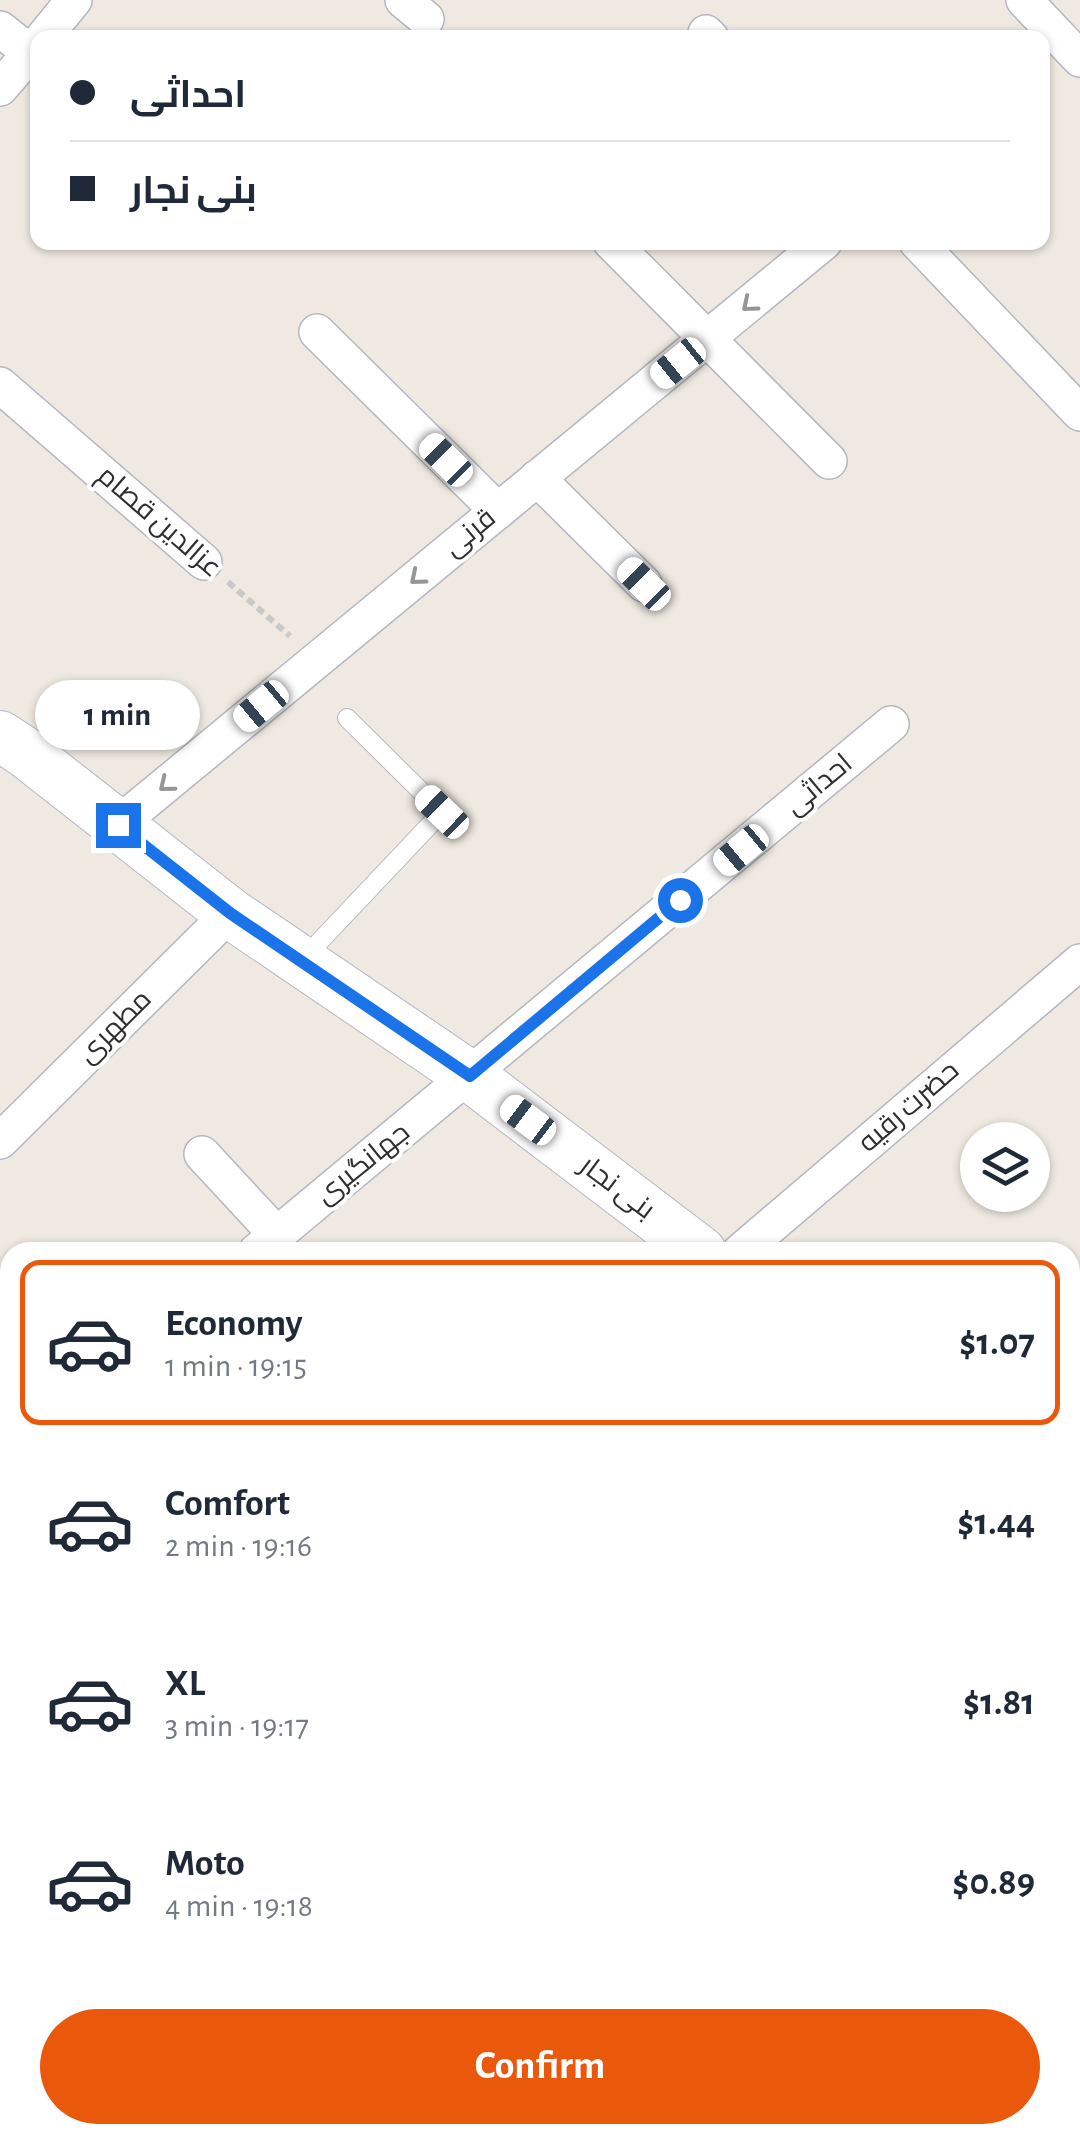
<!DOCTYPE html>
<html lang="en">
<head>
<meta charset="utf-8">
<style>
	:root { --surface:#fff; --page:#f6f6f7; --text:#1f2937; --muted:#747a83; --line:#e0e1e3; --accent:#ea580c }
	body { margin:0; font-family:"Alegreya Sans",Cairo,sans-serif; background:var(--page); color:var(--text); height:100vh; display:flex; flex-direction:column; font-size:38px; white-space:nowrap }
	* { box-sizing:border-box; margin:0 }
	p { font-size:32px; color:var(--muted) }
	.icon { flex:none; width:55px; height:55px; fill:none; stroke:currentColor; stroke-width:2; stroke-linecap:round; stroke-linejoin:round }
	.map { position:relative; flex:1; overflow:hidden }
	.sheet { position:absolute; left:0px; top:1242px; width:1080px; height:902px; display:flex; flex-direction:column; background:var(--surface); border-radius:30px 30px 0 0; box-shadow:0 2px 8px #0004 }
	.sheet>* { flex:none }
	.guide { position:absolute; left:30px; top:30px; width:1020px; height:220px; border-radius:20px; box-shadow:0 2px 8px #0004; display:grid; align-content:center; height:220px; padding:0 40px; background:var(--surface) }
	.controls { position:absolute; left:960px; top:1122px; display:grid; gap:20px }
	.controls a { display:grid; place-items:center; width:90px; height:90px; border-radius:50%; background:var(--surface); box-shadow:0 2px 8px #0004; font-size:50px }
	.end { position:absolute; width:45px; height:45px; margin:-22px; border:12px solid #1a73e8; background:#fff; box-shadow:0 0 0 5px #fff }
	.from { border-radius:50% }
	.bubble { position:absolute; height:70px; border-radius:35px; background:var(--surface); box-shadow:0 2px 8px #0004; font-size:32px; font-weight:600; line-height:70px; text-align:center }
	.car { position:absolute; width:30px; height:60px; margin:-30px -15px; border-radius:12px; box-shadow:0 0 8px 2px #0007; background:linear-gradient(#fff 24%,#345 0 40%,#fff 0 76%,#345 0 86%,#fff 0) }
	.guide b { display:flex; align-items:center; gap:35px; height:95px; font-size:38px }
	.guide b+b { border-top:2px solid var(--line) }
	.guide i { width:25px; height:25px; background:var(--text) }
	ul { padding:18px 0 0; list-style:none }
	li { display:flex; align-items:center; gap:30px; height:165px; margin:0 20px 15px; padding:0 20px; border:5px solid transparent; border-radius:20px }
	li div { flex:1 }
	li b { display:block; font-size:38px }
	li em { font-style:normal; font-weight:600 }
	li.on { border-color:var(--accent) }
	li>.icon { width:90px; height:90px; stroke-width:1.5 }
	.primary-button { display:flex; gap:20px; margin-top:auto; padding:20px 40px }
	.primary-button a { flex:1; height:115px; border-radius:60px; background:var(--accent); color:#fff; font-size:40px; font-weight:600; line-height:115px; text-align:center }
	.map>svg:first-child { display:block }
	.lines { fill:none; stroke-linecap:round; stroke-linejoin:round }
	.lane-casing { stroke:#b4b7c1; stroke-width:20 }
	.street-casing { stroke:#b4b7c1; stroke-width:38 }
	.secondary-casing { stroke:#b4b7c1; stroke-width:52 }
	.path { stroke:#c9c9c9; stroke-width:6; stroke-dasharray:8 5; stroke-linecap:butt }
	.lane { stroke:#fff; stroke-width:18 }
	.street { stroke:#fff; stroke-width:35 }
	.secondary { stroke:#fff; stroke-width:50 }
	.oneway { stroke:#969696 }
	.route { stroke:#1a73e8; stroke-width:12 }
	.labels { text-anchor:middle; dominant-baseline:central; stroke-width:8; stroke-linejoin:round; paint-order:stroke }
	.street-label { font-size:28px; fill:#2e2e2e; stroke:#fff }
</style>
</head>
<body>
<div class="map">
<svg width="1080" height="2143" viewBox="0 0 1080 2143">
	<rect width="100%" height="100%" fill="#efe9e1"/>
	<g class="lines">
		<!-- lane casing -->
		<g class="lane-casing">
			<polyline id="lane" points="304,958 442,812 347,718"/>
		</g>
		<!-- street casing -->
		<g class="street-casing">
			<g id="street">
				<polyline points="403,0 426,19"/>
				<polyline points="1024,0 1080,59"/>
				<polyline points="0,29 38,59"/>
				<polyline points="706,33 711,38"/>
				<polyline points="43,38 74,0"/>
				<polyline points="0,88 38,44"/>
				<polyline points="611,242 829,461"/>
				<polyline points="917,242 1080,413"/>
				<polyline points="317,332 498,511"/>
				<polyline points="0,385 204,562"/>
				<polyline points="537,478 644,584"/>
				<polyline points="117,825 824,242"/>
				<polyline points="0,1141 230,913"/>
				<polyline points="202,1154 277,1235"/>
				<polyline points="256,1252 891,724"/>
				<polyline points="740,1252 1080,962"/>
				<polyline points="0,1417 10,1428"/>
				<polyline points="1070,1435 1080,1431"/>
				<polyline points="0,1463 10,1455"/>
				<polyline points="0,1729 10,1722"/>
				<polyline points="0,1772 10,1786"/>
				<polyline points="0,1849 10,1844"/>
				<polyline points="1070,1902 1080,1898"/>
				<polyline points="0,2024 10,2019"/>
				<polyline points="1070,2045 1080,2042"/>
				<polyline points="315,2135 322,2143"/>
				<polyline points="470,2143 483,2135"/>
			</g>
		</g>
		<!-- secondary casing -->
		<g class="secondary-casing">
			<g id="secondary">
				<polyline points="0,736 26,753 230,913 470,1076 701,1252"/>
				<polyline points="900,2135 904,2143"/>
			</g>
		</g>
		<!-- path -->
		<polyline class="path" points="228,582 290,636"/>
		<!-- lane -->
		<use href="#lane" class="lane"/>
		<!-- street -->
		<use href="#street" class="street"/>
		<!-- secondary -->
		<use href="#secondary" class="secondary"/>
	</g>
	<!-- one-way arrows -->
	<defs><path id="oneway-chevron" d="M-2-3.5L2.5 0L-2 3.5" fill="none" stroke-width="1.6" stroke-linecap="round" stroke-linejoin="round" transform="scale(2.5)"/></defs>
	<g class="oneway">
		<use href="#oneway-chevron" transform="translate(749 305) rotate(140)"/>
		<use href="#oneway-chevron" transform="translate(417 578) rotate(140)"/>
		<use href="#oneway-chevron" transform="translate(166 785) rotate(141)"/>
	</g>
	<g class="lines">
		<!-- route -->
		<polyline class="route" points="118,825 230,913 470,1076 680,900"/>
	</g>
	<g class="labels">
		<!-- street labels -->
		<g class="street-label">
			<text transform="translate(159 522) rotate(41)">عزالدین قصام</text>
			<text transform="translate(470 533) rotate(-40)">قرنی</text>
			<text transform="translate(819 785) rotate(-40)">احداثی</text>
			<text transform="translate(115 1027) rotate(-45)">مطهری</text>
			<text transform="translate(909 1107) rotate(-41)">حضرت رقیه</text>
			<text transform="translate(363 1164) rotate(-39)">جهانگیری</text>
			<text transform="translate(617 1188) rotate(37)">بنی نجار</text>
		</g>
	</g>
</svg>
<div class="controls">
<a><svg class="icon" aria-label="layers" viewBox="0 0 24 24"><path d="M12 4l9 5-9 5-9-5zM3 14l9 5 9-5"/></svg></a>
</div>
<i class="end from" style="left:680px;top:900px"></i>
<i class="end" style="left:118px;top:825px"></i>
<div class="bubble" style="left:35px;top:680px;width:165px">1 min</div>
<i class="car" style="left:678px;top:363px;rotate:231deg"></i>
<i class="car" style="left:446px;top:460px;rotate:315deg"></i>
<i class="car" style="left:644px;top:584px;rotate:315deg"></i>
<i class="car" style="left:261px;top:706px;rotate:230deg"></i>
<i class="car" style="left:442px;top:812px;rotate:314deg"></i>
<i class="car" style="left:741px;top:850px;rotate:230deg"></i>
<i class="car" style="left:528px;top:1120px;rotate:307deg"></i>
<div class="guide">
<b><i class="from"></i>احداثی</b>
<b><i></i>بنی نجار</b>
</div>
<section class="sheet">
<ul>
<li class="on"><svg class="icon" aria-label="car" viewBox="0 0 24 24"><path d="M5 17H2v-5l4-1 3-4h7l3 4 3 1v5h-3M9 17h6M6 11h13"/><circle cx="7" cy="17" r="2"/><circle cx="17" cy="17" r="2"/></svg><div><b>Economy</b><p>1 min · 19:15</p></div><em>$1.07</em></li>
<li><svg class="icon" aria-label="car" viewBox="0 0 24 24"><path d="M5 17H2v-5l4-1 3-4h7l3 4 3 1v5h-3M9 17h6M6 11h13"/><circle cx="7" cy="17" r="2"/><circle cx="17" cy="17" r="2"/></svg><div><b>Comfort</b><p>2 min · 19:16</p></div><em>$1.44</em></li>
<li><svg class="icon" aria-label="car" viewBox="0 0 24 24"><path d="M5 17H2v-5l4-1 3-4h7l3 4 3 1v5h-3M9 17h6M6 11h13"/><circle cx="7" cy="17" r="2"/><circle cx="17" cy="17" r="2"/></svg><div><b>XL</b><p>3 min · 19:17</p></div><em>$1.81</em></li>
<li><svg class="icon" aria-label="car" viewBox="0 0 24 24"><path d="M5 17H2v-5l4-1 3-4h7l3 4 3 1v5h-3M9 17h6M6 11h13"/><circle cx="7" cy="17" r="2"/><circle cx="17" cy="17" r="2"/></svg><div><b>Moto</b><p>4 min · 19:18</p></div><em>$0.89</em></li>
</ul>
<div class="primary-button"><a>Confirm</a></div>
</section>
</div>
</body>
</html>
